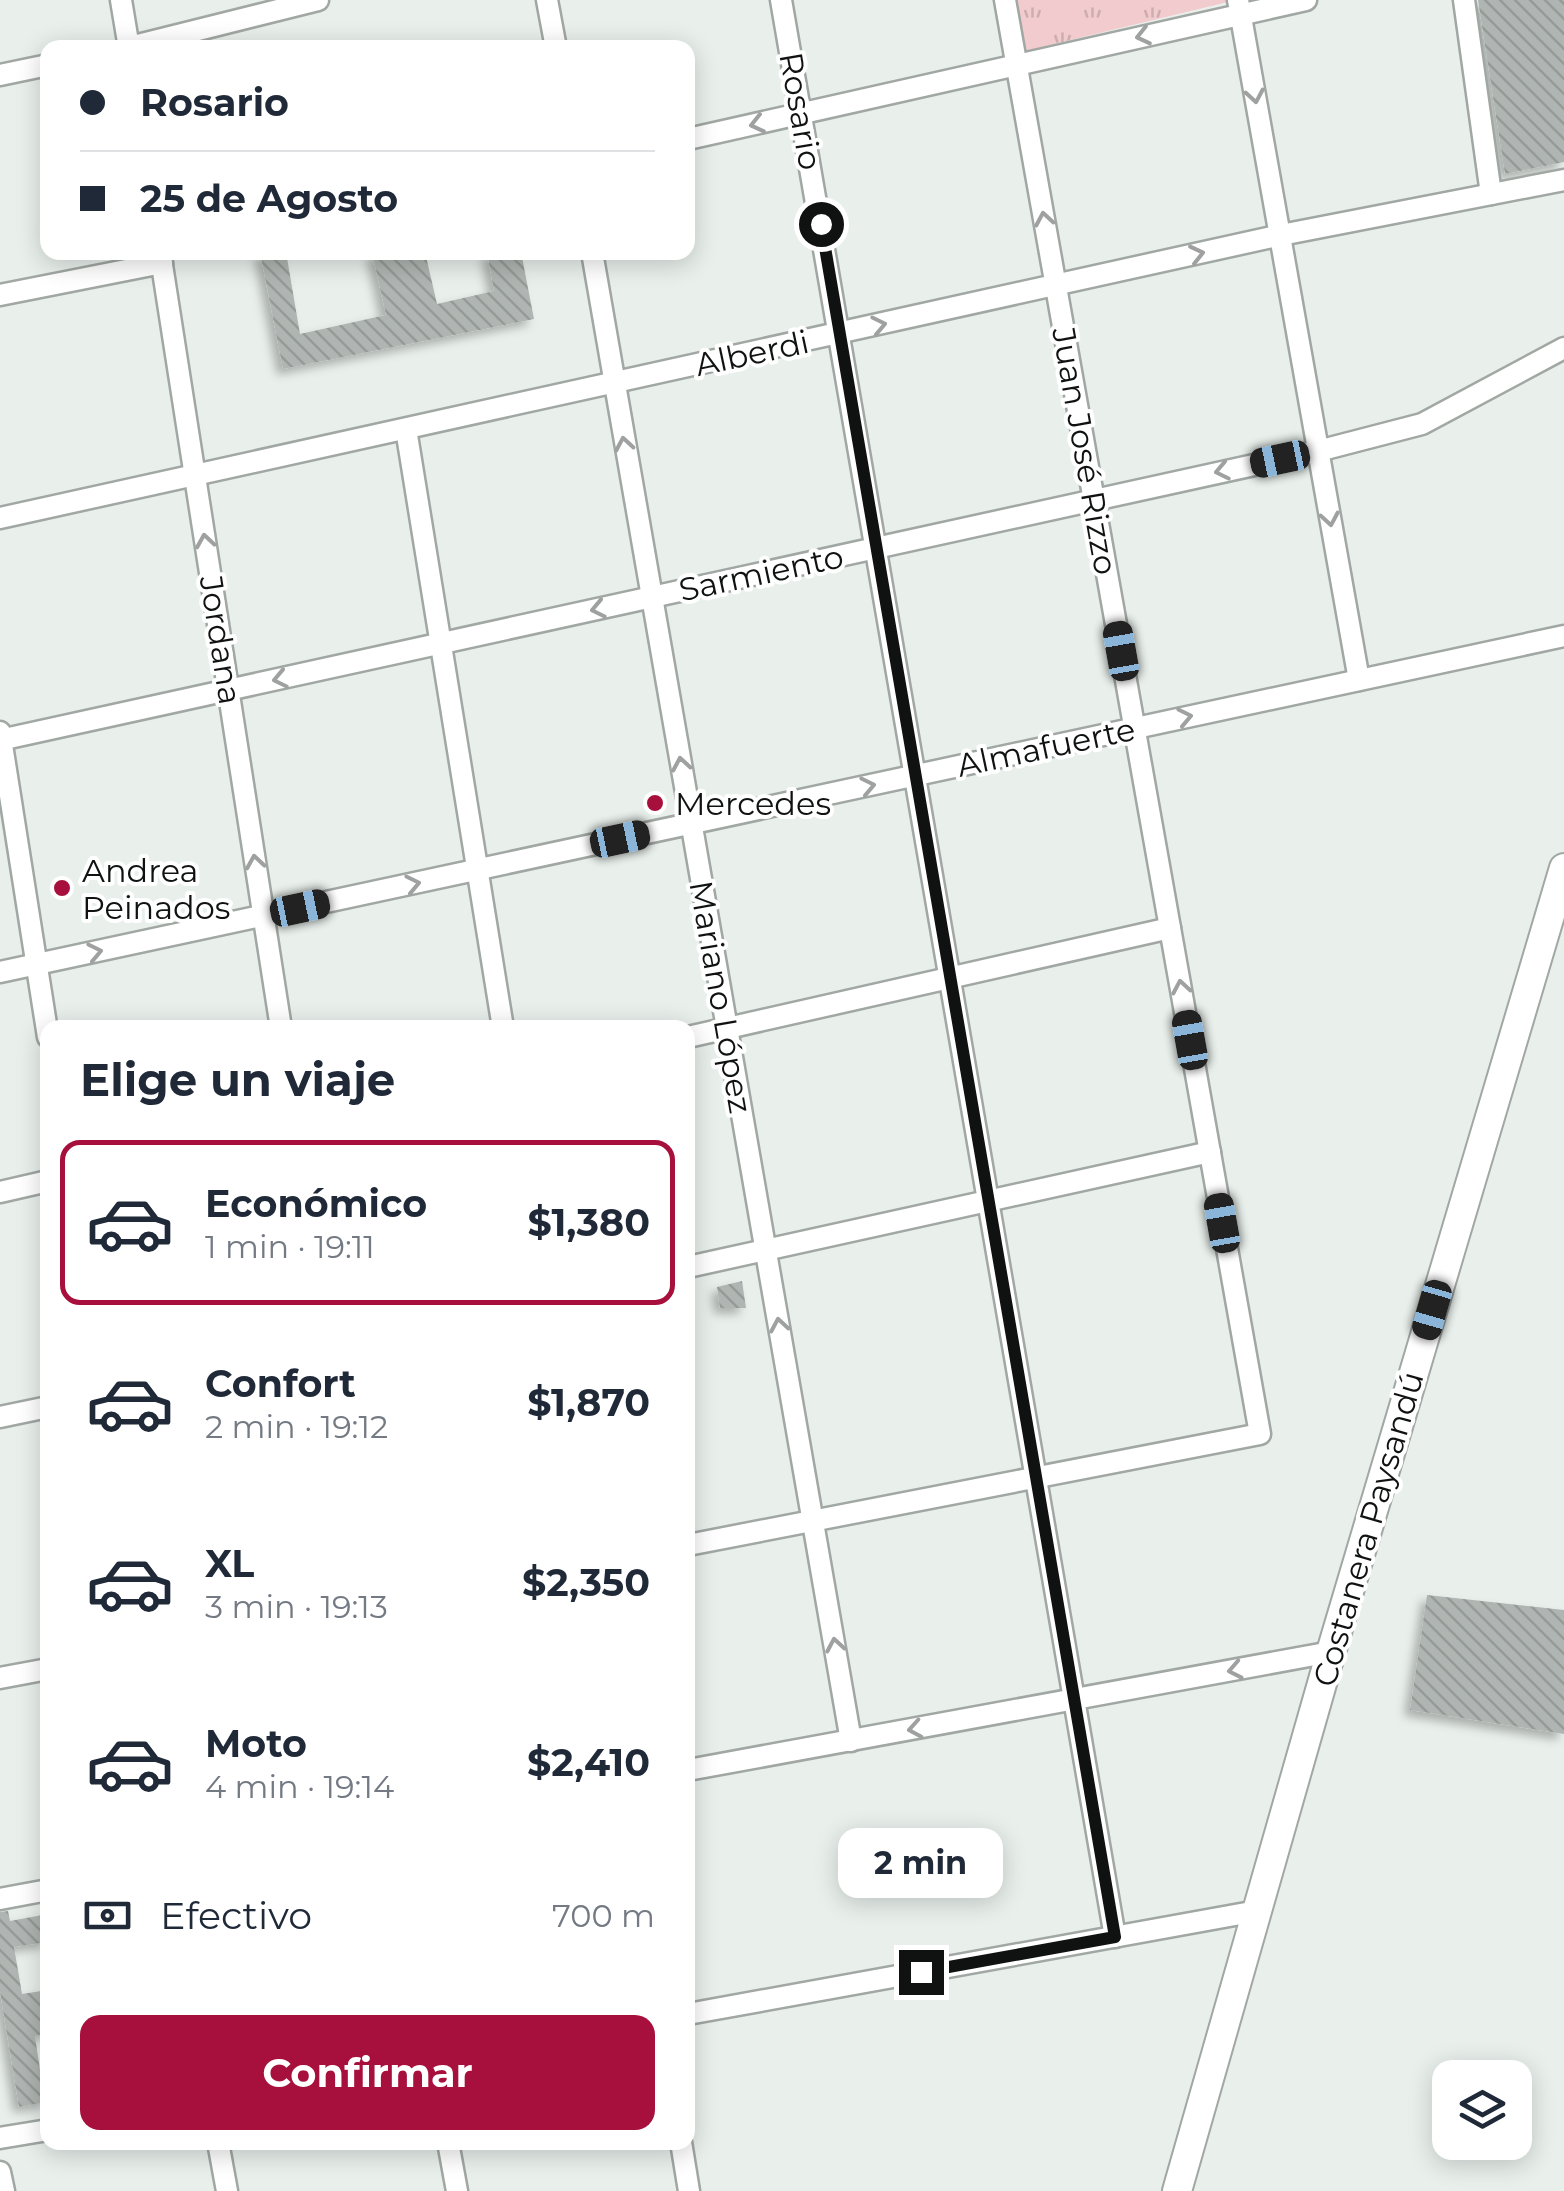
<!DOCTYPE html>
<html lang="es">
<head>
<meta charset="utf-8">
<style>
	:root { --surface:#fff; --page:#f2f2f3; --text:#1f2937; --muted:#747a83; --line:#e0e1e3; --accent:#a7103d }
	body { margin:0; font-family:Montserrat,sans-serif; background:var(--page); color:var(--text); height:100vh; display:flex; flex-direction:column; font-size:38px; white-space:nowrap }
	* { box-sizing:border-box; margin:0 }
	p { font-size:32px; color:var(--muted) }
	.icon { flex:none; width:55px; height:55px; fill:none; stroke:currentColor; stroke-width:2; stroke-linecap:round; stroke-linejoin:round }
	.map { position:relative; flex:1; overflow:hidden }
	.panel { position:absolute; left:40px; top:1020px; width:655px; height:1130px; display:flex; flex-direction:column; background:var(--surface); border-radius:20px; box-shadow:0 5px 25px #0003 }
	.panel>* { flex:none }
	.top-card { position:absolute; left:40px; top:40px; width:655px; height:220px; border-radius:20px; box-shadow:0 5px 25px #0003; display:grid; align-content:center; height:220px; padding:0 40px; background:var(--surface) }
	.tools { position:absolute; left:1432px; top:2060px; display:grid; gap:20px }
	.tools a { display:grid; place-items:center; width:100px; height:100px; border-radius:20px; background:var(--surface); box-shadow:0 5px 25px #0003; font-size:50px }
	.end { position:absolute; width:45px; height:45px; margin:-22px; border:12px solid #101211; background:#fff; box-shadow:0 0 0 5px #fff }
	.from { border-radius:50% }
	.bubble { position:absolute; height:70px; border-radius:20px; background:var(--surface); box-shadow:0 5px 25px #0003; font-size:32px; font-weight:700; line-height:70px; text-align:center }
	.car { position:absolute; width:30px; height:60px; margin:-30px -15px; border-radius:12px; box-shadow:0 0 8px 2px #0007; background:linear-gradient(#222 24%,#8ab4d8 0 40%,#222 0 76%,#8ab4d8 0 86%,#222 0) }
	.top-card b { display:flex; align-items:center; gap:35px; height:95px; font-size:38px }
	.top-card b+b { border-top:2px solid var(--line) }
	.top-card i { width:25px; height:25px; background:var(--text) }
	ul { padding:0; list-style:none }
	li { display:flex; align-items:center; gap:30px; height:165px; margin:0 20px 15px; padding:0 20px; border:5px solid transparent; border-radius:20px }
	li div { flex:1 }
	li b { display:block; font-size:38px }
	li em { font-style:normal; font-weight:700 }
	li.selected { border-color:var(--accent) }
	li>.icon { width:90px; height:90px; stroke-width:1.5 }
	h2 { padding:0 40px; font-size:45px; line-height:120px }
	.pay { display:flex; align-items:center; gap:25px; height:110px; padding:0 40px; font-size:38px }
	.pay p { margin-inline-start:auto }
	.primary-button { display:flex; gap:20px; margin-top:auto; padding:20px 40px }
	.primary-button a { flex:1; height:115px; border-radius:20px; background:var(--accent); color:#fff; font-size:40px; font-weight:700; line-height:115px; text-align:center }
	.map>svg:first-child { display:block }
	.park { fill:url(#park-tufts) }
	.building { fill:url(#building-back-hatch); filter:url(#shadow) }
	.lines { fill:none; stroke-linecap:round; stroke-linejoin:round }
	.street-casing { stroke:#a1a7a3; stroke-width:25 }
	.secondary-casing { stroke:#a1a7a3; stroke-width:32 }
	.street { stroke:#fff; stroke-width:20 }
	.secondary { stroke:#fff; stroke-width:28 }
	.oneway { stroke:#9fa0a0 }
	.route { stroke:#101211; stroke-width:12 }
	.poi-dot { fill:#a7103d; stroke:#fff; stroke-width:4 }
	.labels { text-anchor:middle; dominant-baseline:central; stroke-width:8; stroke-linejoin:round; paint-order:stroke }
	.street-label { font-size:32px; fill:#101211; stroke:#fff }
	.poi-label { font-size:32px; fill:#101211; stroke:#fff; text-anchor:start }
</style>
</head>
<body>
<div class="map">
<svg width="1564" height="2191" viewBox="0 0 1564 2191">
	<defs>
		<pattern id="park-tufts" width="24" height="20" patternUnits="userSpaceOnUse" patternTransform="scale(2.5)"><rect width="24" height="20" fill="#f2cbce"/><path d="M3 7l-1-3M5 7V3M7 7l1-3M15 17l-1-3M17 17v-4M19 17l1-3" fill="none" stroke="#ceadb0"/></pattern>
		<pattern id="building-back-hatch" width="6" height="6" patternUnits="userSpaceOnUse" patternTransform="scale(2.5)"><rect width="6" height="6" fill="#afb5b2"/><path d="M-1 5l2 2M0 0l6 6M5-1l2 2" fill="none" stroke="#969b98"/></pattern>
		<filter id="shadow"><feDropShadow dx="-6" dy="6" stdDeviation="5" flood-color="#0004"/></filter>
	</defs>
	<rect width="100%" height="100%" fill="#e9f0ec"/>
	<!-- park -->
	<polygon class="park" points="1016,0 1228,0 1228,2 1025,51"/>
	<!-- building -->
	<g class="building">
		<polygon points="1478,0 1564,0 1564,162 1505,174"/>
		<polygon points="260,252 286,252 300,334 386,315 372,252 425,252 437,304 494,291 487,252 521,252 534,319 283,369"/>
		<polygon points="742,1281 746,1308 720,1308 717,1287"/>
		<polygon points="1427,1595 1564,1610 1564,1734 1410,1710"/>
		<polygon points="8,1911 10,1921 48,1914 48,1942 14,1947 22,1994 48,1990 48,2034 35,2036 41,2077 48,2076 48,2102 19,2107 0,1992 0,1912"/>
	</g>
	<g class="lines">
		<!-- street casing -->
		<g class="street-casing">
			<g id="street">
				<polyline points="121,0 129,48"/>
				<polyline points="547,0 556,48"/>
				<polyline points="781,0 1115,1937"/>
				<polyline points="1238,0 1359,680"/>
				<polyline points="1464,0 1491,194"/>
				<polyline points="126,48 318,0"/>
				<polyline points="0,75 48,65"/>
				<polyline points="688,139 1306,0"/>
				<polyline points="160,252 281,1028"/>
				<polyline points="592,252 851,1741"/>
				<polyline points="0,295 162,263"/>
				<polyline points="406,429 503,1028"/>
				<polyline points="0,518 1281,235 1564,180"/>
				<polyline points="0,732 48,1037"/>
				<polyline points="0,740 1318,451 1422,424 1564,348"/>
				<polyline points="0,972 1564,636"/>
				<polyline points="688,1037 1170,928"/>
				<polyline points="0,1192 48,1181"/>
				<polyline points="688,1267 1210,1152"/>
				<polyline points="0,1417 48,1407"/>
				<polyline points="688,1545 1260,1434 1005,0"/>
				<polyline points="0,1678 48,1669"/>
				<polyline points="688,1770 1331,1652"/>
				<polyline points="0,1899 48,1890"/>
				<polyline points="688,2014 1257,1911"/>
				<polyline points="0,2138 48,2130"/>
				<polyline points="218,2142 227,2191"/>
				<polyline points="448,2142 457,2191"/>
				<polyline points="681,2142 689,2191"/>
				<polyline points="0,2172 4,2191"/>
			</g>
		</g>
		<!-- secondary casing -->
		<g class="secondary-casing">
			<polyline id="secondary" points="1177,2191 1331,1652 1564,868"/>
		</g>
		<!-- street -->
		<use href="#street" class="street"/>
		<!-- secondary -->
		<use href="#secondary" class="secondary"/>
	</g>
	<!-- one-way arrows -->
	<defs><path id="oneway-chevron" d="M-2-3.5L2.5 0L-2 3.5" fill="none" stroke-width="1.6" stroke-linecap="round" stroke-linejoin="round" transform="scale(2.5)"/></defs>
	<g class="oneway">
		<use href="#oneway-chevron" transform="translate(1143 36) rotate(167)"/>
		<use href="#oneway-chevron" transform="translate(1255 96) rotate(80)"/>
		<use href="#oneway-chevron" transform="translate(757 124) rotate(167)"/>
		<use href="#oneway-chevron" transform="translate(1044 219) rotate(-100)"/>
		<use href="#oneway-chevron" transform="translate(1197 254) rotate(-13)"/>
		<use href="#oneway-chevron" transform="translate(879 325) rotate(-12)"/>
		<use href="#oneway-chevron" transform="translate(624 444) rotate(-100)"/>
		<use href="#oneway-chevron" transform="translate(1222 471) rotate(168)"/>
		<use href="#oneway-chevron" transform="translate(1330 519) rotate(80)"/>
		<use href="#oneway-chevron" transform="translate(205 541) rotate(-99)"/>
		<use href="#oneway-chevron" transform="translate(598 609) rotate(168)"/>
		<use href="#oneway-chevron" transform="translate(280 679) rotate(168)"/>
		<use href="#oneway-chevron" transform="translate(1185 717) rotate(-12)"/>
		<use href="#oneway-chevron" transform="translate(681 764) rotate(-100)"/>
		<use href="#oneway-chevron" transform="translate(868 786) rotate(-12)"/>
		<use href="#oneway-chevron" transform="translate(255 862) rotate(-99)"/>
		<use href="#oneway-chevron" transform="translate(413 884) rotate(-12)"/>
		<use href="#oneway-chevron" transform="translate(95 952) rotate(-12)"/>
		<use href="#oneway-chevron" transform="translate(1181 987) rotate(-100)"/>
		<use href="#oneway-chevron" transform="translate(779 1325) rotate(-100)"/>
		<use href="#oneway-chevron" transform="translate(835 1645) rotate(-100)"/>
		<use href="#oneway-chevron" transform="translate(1235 1670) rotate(169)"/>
		<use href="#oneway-chevron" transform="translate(915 1729) rotate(170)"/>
	</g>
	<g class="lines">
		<!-- route -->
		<polyline class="route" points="821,224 1115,1937 921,1972"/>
	</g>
	<!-- markers -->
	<g class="poi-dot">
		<circle cx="655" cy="803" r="10"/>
		<circle cx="62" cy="888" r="10"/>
	</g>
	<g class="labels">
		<!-- street labels -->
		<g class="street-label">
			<text transform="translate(801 111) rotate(80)">Rosario</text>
			<text transform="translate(752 353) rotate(-12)">Alberdi</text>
			<text transform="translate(1085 451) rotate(80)">Juan José Rizzo</text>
			<text transform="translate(761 573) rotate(-12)">Sarmiento</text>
			<text transform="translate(221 640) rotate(81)">Jordana</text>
			<text transform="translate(1046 747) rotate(-12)">Almafuerte</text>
			<text transform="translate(721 997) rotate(80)">Mariano López</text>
			<text transform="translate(1368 1529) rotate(-74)">Costanera Paysandú</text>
		</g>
		<!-- poi labels -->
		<g class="poi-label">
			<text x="675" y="803">Mercedes</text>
			<text x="82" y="870">Andrea<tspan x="82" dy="37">Peinados</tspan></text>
		</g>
	</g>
</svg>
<div class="tools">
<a><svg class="icon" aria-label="layers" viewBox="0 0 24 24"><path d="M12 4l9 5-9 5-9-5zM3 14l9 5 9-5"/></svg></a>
</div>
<i class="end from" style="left:821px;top:224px"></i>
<i class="end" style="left:921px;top:1972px"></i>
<div class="bubble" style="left:838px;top:1828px;width:165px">2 min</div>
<i class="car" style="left:1280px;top:459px;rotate:258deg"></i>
<i class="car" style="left:1121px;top:651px;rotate:350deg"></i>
<i class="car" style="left:620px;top:839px;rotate:78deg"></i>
<i class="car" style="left:300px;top:908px;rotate:78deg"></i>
<i class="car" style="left:1190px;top:1040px;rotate:350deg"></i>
<i class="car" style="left:1222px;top:1223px;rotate:350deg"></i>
<i class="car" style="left:1432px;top:1310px;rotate:196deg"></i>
<div class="top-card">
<b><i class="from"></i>Rosario</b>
<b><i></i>25 de Agosto</b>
</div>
<section class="panel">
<h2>Elige un viaje</h2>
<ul>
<li class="selected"><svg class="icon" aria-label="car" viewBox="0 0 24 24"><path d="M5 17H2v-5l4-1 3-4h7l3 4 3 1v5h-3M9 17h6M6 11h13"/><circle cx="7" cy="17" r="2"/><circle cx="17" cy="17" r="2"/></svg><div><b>Económico</b><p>1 min · 19:11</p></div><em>$1,380</em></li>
<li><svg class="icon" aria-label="car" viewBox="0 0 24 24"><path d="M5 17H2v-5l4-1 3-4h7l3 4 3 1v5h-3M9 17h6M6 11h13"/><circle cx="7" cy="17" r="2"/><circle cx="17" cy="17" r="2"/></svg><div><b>Confort</b><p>2 min · 19:12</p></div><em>$1,870</em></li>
<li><svg class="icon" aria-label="car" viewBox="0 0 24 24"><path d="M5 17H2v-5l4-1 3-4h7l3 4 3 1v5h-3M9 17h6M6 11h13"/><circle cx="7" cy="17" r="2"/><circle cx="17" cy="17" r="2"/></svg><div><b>XL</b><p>3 min · 19:13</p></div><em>$2,350</em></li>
<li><svg class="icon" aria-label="car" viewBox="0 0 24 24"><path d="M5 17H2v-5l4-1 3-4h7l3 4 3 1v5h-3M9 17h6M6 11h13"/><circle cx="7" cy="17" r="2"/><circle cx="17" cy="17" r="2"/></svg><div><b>Moto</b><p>4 min · 19:14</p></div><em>$2,410</em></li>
</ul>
<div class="pay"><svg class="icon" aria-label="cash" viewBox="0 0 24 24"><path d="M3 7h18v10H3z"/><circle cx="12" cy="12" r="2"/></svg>Efectivo<p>700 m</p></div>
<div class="primary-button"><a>Confirmar</a></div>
</section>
</div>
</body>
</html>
